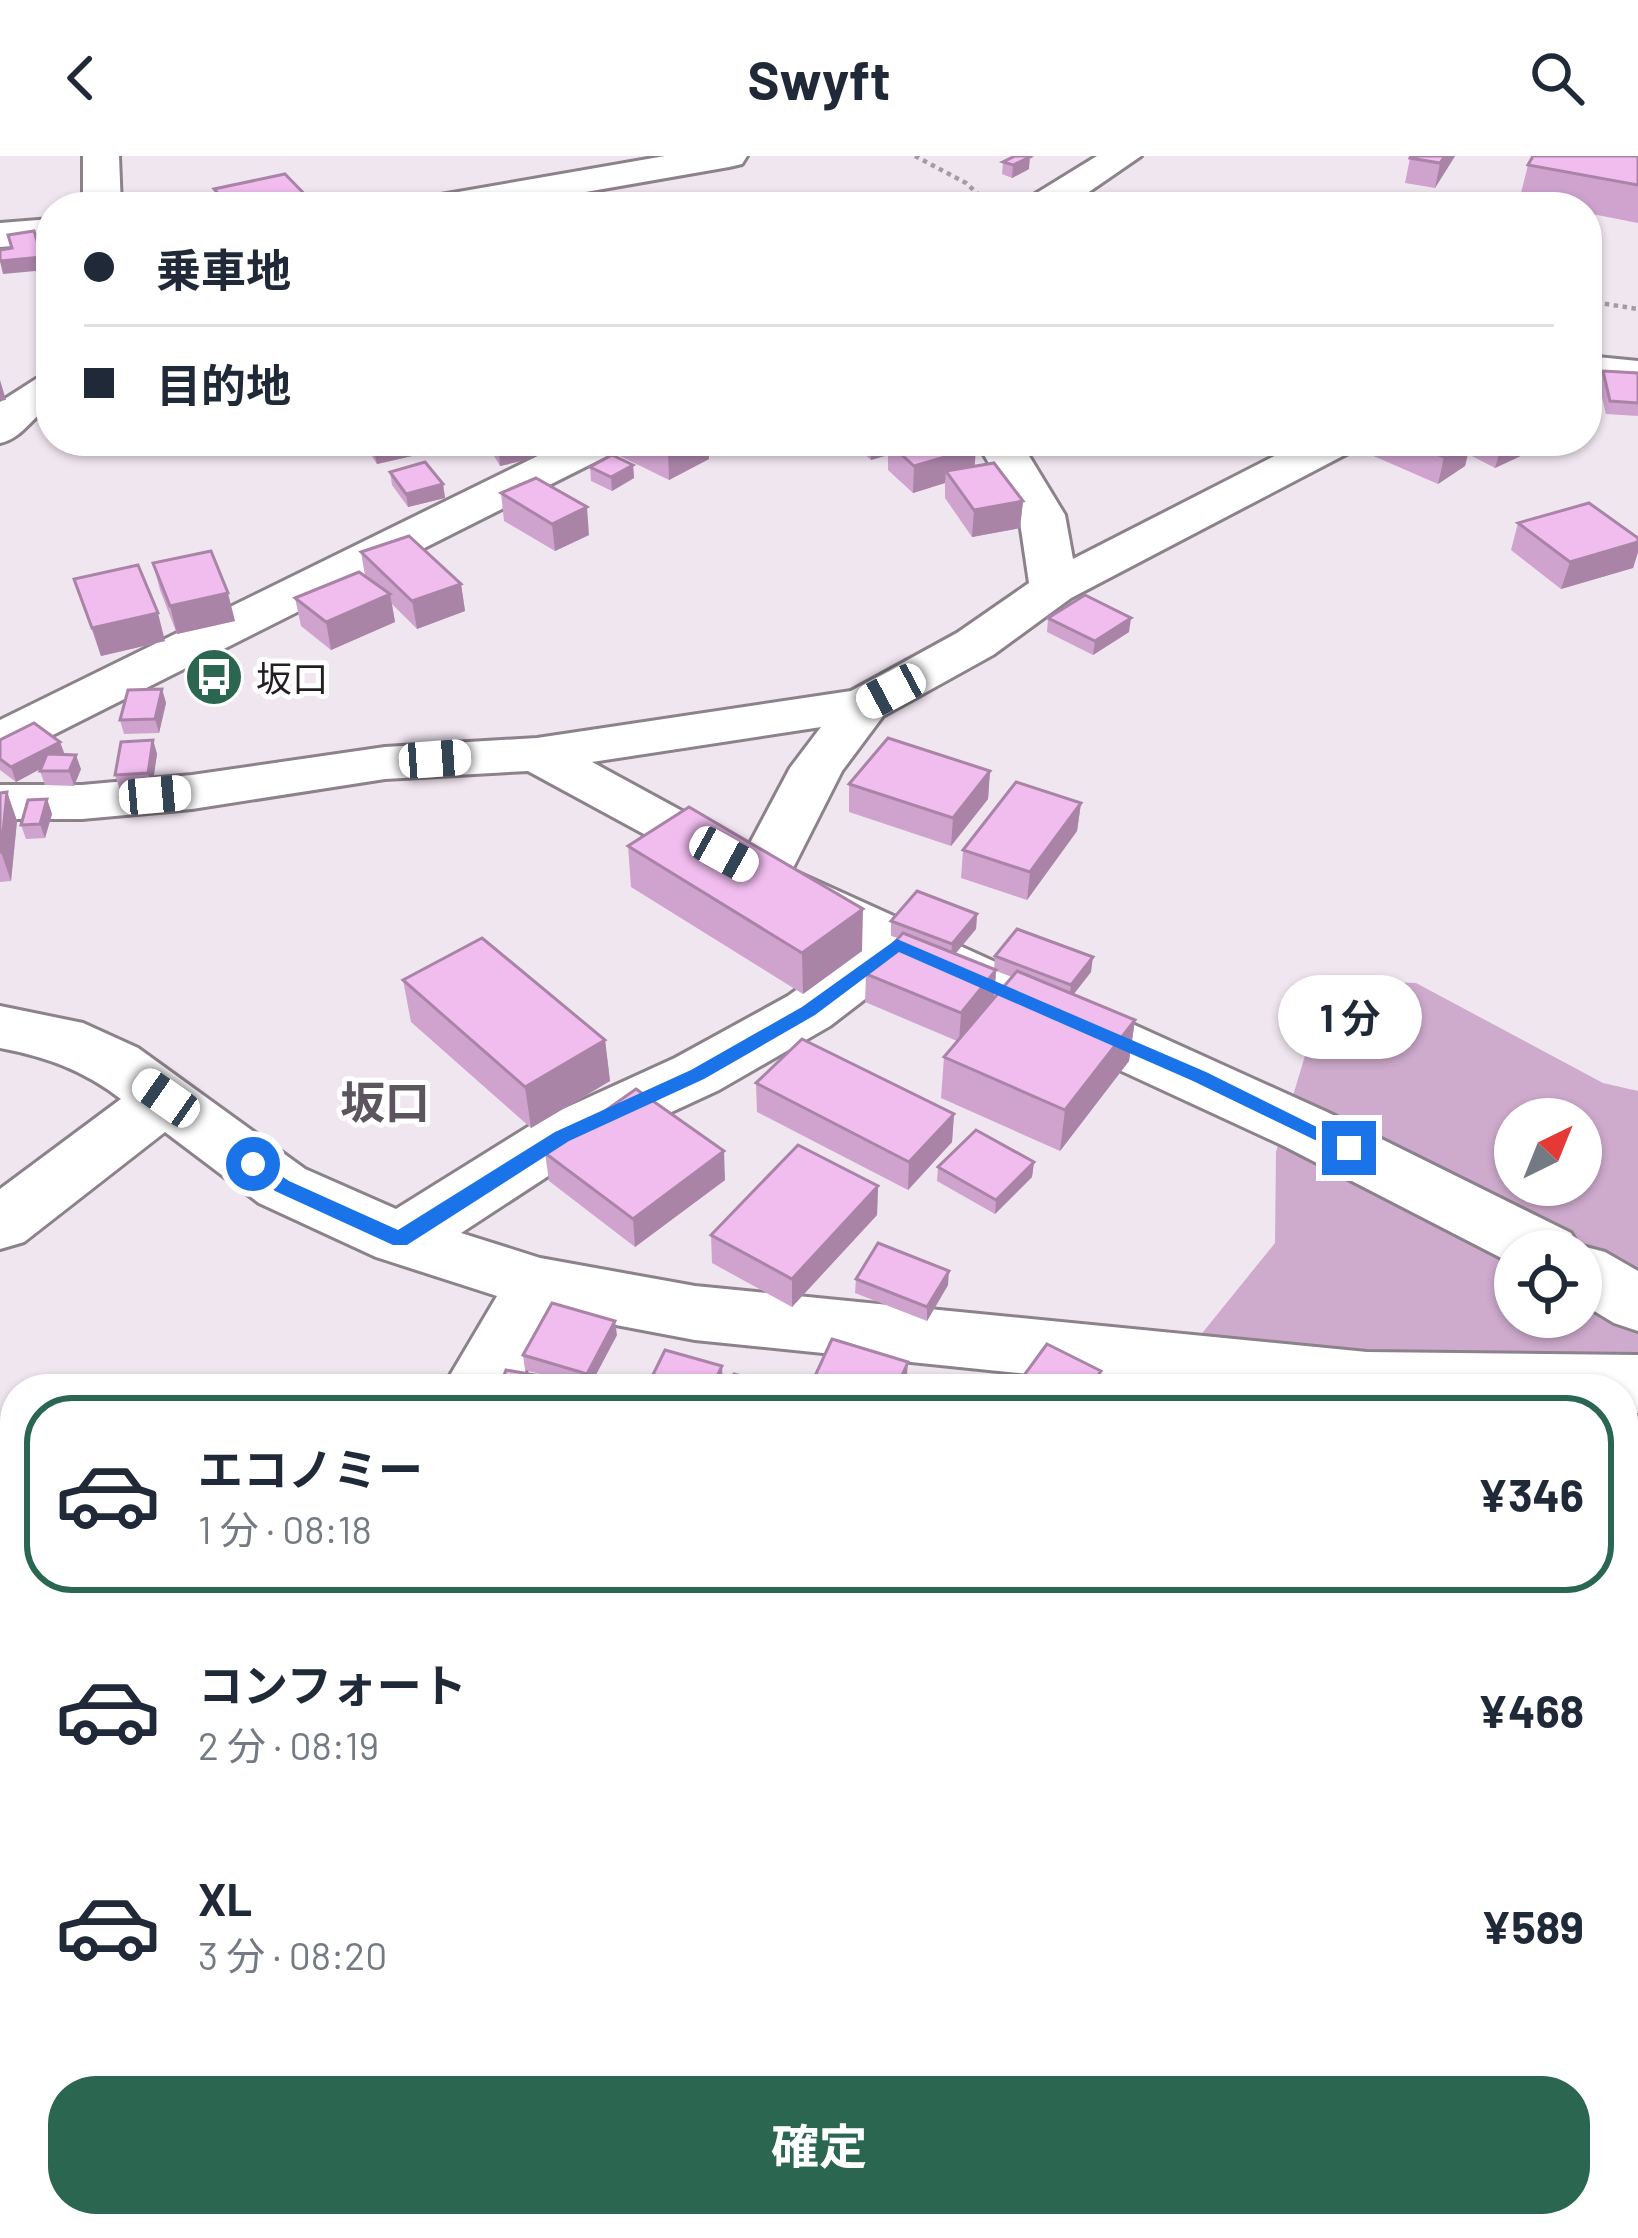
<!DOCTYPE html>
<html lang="ja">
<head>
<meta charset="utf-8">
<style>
	:root { --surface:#fff; --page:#f6f6f7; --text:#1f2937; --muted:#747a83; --line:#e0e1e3; --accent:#2a6650 }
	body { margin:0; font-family:Barlow,"Noto Sans JP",sans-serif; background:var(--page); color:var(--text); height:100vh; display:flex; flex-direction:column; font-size:45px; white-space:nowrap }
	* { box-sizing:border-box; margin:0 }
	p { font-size:39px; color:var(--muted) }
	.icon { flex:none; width:66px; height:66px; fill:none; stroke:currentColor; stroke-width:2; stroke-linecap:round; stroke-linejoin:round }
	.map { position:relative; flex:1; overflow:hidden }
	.panel { position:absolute; left:0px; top:1218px; width:1638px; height:864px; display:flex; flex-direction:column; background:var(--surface); border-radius:48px 48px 0 0; box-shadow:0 3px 9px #0004 }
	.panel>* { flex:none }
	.guide { position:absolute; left:36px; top:36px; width:1566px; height:264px; border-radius:48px; box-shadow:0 3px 9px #0004; display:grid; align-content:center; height:264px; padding:0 48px; background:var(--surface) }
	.needle { width:78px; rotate:43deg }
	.fabs { position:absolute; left:1494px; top:942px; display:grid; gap:24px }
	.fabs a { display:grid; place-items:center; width:108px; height:108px; border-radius:50%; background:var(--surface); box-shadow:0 3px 9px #0004; font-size:60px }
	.end { position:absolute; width:54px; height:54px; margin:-27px; border:15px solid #1a73e8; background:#fff; box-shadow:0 0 0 6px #fff }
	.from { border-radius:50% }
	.bubble { position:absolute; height:84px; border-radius:42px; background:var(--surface); box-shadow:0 3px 9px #0004; font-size:39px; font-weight:700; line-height:84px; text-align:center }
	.car { position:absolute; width:36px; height:72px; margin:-36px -18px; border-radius:15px; box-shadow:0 0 9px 3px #0007; background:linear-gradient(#fff 24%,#345 0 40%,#fff 0 76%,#345 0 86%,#fff 0) }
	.guide b { display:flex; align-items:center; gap:42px; height:114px; font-size:45px }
	.guide b+b { border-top:3px solid var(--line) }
	.guide i { width:30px; height:30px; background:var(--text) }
	ul { padding:21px 0 0; list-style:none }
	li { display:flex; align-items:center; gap:36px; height:198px; margin:0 24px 18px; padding:0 24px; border:6px solid transparent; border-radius:48px }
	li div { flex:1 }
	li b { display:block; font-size:45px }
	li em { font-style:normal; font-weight:700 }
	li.on { border-color:var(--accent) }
	li>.icon { width:108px; height:108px; stroke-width:1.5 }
	.cta { display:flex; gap:24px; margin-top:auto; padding:24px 48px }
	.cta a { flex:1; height:138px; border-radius:48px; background:var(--accent); color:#fff; font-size:48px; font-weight:700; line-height:138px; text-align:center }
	header { display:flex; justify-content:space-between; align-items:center; height:156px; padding:0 48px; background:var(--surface); font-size:54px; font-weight:700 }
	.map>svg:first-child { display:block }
	.green { fill:#ceaacd; fill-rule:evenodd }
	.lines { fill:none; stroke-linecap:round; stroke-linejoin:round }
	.street-casing { stroke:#8b828b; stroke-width:6 }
	.secondary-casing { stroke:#8b828b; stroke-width:6 }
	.path { stroke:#a49ca4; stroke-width:4.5; stroke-dasharray:4.5 4.5; stroke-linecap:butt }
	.street { fill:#fff; fill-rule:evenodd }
	.secondary { fill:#fff; fill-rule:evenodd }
	.wall { fill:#cfa3ce; fill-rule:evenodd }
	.shaded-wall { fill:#a984a7 }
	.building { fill:#f1bdef; stroke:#a984a7; stroke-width:3 }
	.route { fill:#1a73e8 }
	.labels { text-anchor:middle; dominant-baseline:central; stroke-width:10; stroke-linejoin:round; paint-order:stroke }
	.far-poi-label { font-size:36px; fill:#221e22; stroke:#fff; text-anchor:start }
	.neighbourhood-label { font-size:45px; font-weight:bold; fill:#5d555d; stroke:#fff }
</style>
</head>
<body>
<header><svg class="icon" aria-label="back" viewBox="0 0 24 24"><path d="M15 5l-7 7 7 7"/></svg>Swyft<svg class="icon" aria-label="search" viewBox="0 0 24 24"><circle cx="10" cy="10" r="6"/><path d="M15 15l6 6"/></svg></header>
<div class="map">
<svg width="1638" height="2082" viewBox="0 0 1638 2082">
	<rect width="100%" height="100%" fill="#f0e6f0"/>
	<!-- green -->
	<path class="green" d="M1357 825 1416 827 1603 927 1638 935V1521L1623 1536V1233H1157L1275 1087 1276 996 1320 850ZM1515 963H1581V1029H1515ZM1515 1095H1581V1161H1515Z"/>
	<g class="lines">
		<!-- street casing -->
		<g class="street-casing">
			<g id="street">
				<polygon points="83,0 119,0 121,51 83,51"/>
				<polygon points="665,0 747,0 742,8 729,11 500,51 416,51 422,43 435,40"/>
				<polygon points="51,63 51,87 0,91 0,67"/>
				<polygon points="1587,200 1638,205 1638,231 1587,226"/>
				<path d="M51 219V250C31 261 23 282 0 287V246L36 223Z"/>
				<path d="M976 285H1020L1065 359 1073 403 1304 285H1360L1354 294 1071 442 993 499 883 560 842 615 792 714 1329 957 1571 1077 1578 1089 1605 1096 1638 1115V1175L1614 1167 1581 1147V1095H1515V1109L1284 990 903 814 830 870 719 934 585 996 461 1077 540 1102 695 1130 1367 1196 1638 1199V1257L1623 1256V1233H1176L695 1184 558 1158 515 1233H442L497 1140 376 1101 259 1047 165 976 24 1086 0 1093V1033L121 943C83 914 47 901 0 892V850L83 867 138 892 305 1013 396 1053 539 964 675 902 788 840 854 792 528 615 385 623 192 653 82 663H0V629H82L192 619 385 591 537 582 851 535 957 477 1029 427 1019 359ZM821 571 790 612 748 691 592 606Z"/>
				<polygon points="1623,1430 1638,1435 1638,1505 1623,1500"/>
				<polygon points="15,1767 15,1865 0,1871 0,1773"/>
				<polygon points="1623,1833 1638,1839 1638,1934 1623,1928"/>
				<polygon points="1037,2067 1145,2067 1152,2082 1043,2082"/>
			</g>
		</g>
		<!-- secondary casing -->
		<g class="secondary-casing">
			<g id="secondary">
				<polygon points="1097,0 1141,0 1067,51 1021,51 1027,43"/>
				<polygon points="568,285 625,285 619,294 19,596 0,601 0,564"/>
			</g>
		</g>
		<!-- path -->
		<g class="path">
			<polyline points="915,0 966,27 992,51"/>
			<polyline points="1122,50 1155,51"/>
			<polyline points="1587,145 1638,153"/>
		</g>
		<!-- street -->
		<use href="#street" class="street"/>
		<!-- secondary -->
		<use href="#secondary" class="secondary"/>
	</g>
	<!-- wall -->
	<g class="wall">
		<polygon points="1455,0 1435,32 1405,27 1410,2"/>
		<polygon points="1638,0 1638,67 1587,57 1587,51 1553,51 1519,45 1528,9"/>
		<polygon points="1003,6 1029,13 1012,22 1002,18"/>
		<polygon points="214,33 317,51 218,51"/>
		<polygon points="1587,199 1597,227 1589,253 1587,253"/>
		<polygon points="1603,215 1638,217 1638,260 1606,258 1599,228"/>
		<polygon points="362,285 408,285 412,300 377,308"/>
		<polygon points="485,285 530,285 534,302 500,310"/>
		<polygon points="617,285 735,285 709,298 709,303 669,324 618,299"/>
		<polygon points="858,285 967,285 975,310 1023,345 1020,372 972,381 945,342 945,327 913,337 888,314 888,299 871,304 858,292"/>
		<polygon points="1356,285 1532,285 1529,296 1495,312 1468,298 1465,310 1438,328 1355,292"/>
		<polygon points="633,309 634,322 612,335 591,325 590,311"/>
		<polygon points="390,316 443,328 445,342 408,351 392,329"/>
		<polygon points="501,337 589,379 555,395 504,365"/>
		<polygon points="1518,367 1638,382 1638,396 1633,412 1561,433 1511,394"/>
		<polygon points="361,396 461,428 465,455 417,473 392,448 395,466 331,494 301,470 295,442 365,420"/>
		<polygon points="153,407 235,465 177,478 160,434"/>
		<polygon points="74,423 165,485 101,500"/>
		<polygon points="1048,462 1129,476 1093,499 1047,476"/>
		<polygon points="162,533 166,547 159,577 124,578 120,564"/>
		<polygon points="0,584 60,586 65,599 81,613 74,630 45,629 40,615 41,612 16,626 0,614"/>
		<polygon points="153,584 157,598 152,632 120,634 115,619"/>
		<polygon points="990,615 988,643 951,690 849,656 849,628"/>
		<polygon points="7,636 17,665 11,725 0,726 0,637"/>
		<polygon points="47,643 52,658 45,682 26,683 21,669"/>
		<polygon points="1081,647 1077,675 1027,744 961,722 963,694"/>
		<polygon points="628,690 862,795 803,838 631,731"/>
		<path d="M977 758 976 773 955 798 994 813 995 800 1091 816 1073 839 1135 864 1129 905 1060 995 941 942 944 901 957 885 865 846 866 818 898 782 891 780V765ZM996 815 1012 821 994 842Z"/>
		<polygon points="403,824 605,884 610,925 531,972 411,866"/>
		<polygon points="756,927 954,958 952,986 908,1034 757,956"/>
		<polygon points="545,997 725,1024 635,1091 549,1025"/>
		<polygon points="1034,1006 1032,1021 995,1058 937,1025 938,1011"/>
		<polygon points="878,1030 877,1059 792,1151 712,1107 711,1079"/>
		<polygon points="856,1123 948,1129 927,1165 855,1137"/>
		<polygon points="617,1179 590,1229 559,1223 525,1214 523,1199"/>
		<polygon points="15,1507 15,1613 0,1603 0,1522"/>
	</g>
	<!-- shaded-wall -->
	<g class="shaded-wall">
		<polygon points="1445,0 1455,0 1435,32 1440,7"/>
		<polygon points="1030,1 1029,13 1012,22 1013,9"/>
		<polygon points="42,101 46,114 3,118 0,105"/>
		<polygon points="0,224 6,244 0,245"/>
		<polygon points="691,285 708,285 709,303 669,324 668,297"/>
		<polygon points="709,285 735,285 710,298"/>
		<polygon points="890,285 899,285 889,287 888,299 871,304 871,290"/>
		<polygon points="1469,285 1471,285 1465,310 1438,328 1444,301"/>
		<polygon points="1526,285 1532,285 1529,296 1495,312 1499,298"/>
		<polygon points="409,287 412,300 377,308 374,295"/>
		<polygon points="533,288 534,302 500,310 499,296"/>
		<polygon points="976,292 974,319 946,315 945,327 913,337 914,310"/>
		<polygon points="633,309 634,322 612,335 611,321"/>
		<polygon points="443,328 445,342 408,351 406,338"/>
		<polygon points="1023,345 1020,372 972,381 974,354"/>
		<polygon points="587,351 589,379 555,395 552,368"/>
		<polygon points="1638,386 1638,396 1633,412 1561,433 1570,406"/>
		<polygon points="461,428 465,455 417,473 412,445"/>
		<polygon points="228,437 235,465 177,478 170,450"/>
		<polygon points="390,438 395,466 331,494 326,466"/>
		<polygon points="158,457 165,485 101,500 92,472"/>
		<polygon points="1131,462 1129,476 1093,499 1095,485"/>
		<polygon points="162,533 166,547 159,577 155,563"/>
		<polygon points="153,584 157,598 152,632 148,617"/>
		<polygon points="60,586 65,600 16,626 11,611"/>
		<polygon points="76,599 81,613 74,630 69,615"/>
		<polygon points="990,615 988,643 951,690 953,662"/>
		<polygon points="7,636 17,665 11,725 1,696"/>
		<polygon points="47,643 52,658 45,682 40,668"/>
		<polygon points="1081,647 1077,675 1027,744 1030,716"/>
		<polygon points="863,753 862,795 803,838 802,797"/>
		<polygon points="977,758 976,773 951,803 952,788"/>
		<polygon points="1093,801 1091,816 1069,844 1071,829"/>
		<polygon points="996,814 994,843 959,886 961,857"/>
		<polygon points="1135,864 1129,905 1060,995 1065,954"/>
		<polygon points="605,884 610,925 531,972 525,931"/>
		<polygon points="954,958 952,986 908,1034 909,1006"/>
		<polygon points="724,995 725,1024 635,1091 633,1063"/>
		<polygon points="1034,1006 1032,1021 995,1058 996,1044"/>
		<polygon points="878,1030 877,1059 792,1151 792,1123"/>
		<polygon points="949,1115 948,1129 927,1165 927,1151"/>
		<polygon points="615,1165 617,1179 589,1232 587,1218"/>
		<polygon points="908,1206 906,1233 896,1233"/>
		<polygon points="722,1210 723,1233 711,1233"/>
		<polygon points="1101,1215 1098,1233 1089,1233"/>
	</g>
	<!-- building -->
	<g class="building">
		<polygon points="1015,0 1027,0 1030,1 1013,9 1003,6"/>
		<polygon points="1411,0 1445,0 1440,7 1410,2"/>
		<polygon points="1533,0 1638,0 1638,29 1528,9"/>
		<polygon points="285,18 317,51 230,51 214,33"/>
		<polygon points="34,75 42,101 0,105 0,94 12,92 8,79"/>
		<polygon points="1587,199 1590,199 1597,227 1587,226"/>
		<polygon points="1603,215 1638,217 1638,247 1610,245"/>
		<polygon points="368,285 408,285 409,287 374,295"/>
		<polygon points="491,285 530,285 533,288 499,296"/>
		<polygon points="643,285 691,285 668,297"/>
		<polygon points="865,285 890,285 871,290"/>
		<polygon points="898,285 967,285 976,292 914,310 889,287"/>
		<polygon points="1406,285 1469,285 1444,301"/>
		<polygon points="1472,285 1526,285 1499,298"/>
		<polygon points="612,299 633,309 611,321 590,311"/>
		<polygon points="425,306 443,328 406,338 390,316"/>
		<polygon points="994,307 1023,345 974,354 946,315"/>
		<polygon points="536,322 587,351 552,368 501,337"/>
		<polygon points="1589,347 1638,382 1638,386 1570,406 1518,367"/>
		<polygon points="409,380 461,428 412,445 361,396"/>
		<polygon points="211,395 228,437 170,450 153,407"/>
		<polygon points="138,409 158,457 92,472 74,423"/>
		<polygon points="359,416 390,438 326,466 295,442"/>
		<polygon points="1085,439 1131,462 1095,485 1048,462"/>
		<polygon points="162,533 155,563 120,564 128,534"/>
		<polygon points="34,567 60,586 11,611 0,603 0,584"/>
		<polygon points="888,582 990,615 953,662 849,628"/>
		<polygon points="153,584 148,617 115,619 121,586"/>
		<polygon points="47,598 76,599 69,615 40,615"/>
		<polygon points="1016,626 1081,647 1030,716 963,694"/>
		<polygon points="7,636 1,696 0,696 0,637"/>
		<polygon points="47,643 40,668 21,669 28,644"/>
		<polygon points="689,651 863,753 802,797 628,690"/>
		<polygon points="917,735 977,758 952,788 891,765"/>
		<polygon points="1017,773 1093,801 1071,829 995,800"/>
		<polygon points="903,777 996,814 961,857 866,818"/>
		<polygon points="482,782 605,884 525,931 403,824"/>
		<polygon points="1017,815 1135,864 1065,954 944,901"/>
		<polygon points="802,883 954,958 909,1006 756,927"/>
		<polygon points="636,933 724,995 633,1063 545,997"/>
		<polygon points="976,974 1034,1006 996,1044 938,1011"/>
		<polygon points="798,989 878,1030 792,1123 711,1079"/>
		<polygon points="878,1087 949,1115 927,1151 856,1123"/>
		<polygon points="552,1147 615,1165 587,1218 523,1199"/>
		<polygon points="832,1183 908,1206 896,1233 809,1233"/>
		<polygon points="1047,1188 1101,1215 1089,1233 1014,1233"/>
		<polygon points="665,1194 722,1210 711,1233 646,1233"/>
		<polygon points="506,1214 597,1230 596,1233 499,1233"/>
		<polygon points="734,1218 778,1230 777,1233 727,1233"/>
		<polygon points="15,1507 15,1598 0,1588 0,1522"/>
		<polygon points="316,2067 447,2067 461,2082 302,2082"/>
	</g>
	<!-- route -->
	<polygon class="route" points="897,783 1206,916 1359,992 1349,999 1342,997 1193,925 899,796 815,859 704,923 569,985 407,1089 393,1089 275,1035 244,1008 253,1001 289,1025 398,1074 555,976 691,914 802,851"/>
	<!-- icons -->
	<defs>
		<g id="bus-disc" transform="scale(3)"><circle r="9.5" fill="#2a6650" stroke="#fff"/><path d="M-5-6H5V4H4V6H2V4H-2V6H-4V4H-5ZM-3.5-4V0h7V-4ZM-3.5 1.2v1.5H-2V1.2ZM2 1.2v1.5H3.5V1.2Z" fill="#fff"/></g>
	</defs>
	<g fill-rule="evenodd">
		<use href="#bus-disc" x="214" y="521"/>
	</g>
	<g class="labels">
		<!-- far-poi labels -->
		<g class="far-poi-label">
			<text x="256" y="521">坂口</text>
		</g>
		<!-- neighbourhood labels -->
		<g class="neighbourhood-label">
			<text x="385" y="945">坂口</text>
		</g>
	</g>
</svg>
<div class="fabs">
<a><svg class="needle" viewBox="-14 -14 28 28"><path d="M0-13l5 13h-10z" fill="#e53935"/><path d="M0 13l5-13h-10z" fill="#747a83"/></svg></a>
<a><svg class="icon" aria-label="locate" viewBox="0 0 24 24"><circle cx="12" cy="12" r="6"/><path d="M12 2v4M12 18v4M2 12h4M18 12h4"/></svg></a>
</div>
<i class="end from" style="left:253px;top:1008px"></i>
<i class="end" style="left:1349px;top:992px"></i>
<div class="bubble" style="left:1278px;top:819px;width:144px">1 分</div>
<i class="car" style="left:891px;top:535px;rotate:242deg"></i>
<i class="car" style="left:435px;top:603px;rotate:86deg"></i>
<i class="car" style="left:155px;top:639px;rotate:85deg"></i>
<i class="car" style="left:724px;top:698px;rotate:119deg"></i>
<i class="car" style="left:166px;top:942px;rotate:305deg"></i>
<div class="guide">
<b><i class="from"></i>乗車地</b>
<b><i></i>目的地</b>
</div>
<section class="panel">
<ul>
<li class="on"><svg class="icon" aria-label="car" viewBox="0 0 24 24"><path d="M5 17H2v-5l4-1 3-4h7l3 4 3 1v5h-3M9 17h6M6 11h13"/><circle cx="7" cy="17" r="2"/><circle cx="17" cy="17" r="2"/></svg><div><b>エコノミー</b><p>1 分 · 08:18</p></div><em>¥346</em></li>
<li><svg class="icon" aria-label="car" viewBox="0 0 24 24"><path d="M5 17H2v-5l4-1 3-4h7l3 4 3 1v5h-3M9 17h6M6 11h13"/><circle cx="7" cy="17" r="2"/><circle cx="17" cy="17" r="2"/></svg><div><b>コンフォート</b><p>2 分 · 08:19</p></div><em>¥468</em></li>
<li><svg class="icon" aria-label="car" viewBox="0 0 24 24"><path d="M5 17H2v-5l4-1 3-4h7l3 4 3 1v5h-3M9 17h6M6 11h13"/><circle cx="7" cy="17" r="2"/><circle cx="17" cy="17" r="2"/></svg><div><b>XL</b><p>3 分 · 08:20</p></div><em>¥589</em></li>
</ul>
<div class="cta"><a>確定</a></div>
</section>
</div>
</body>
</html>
